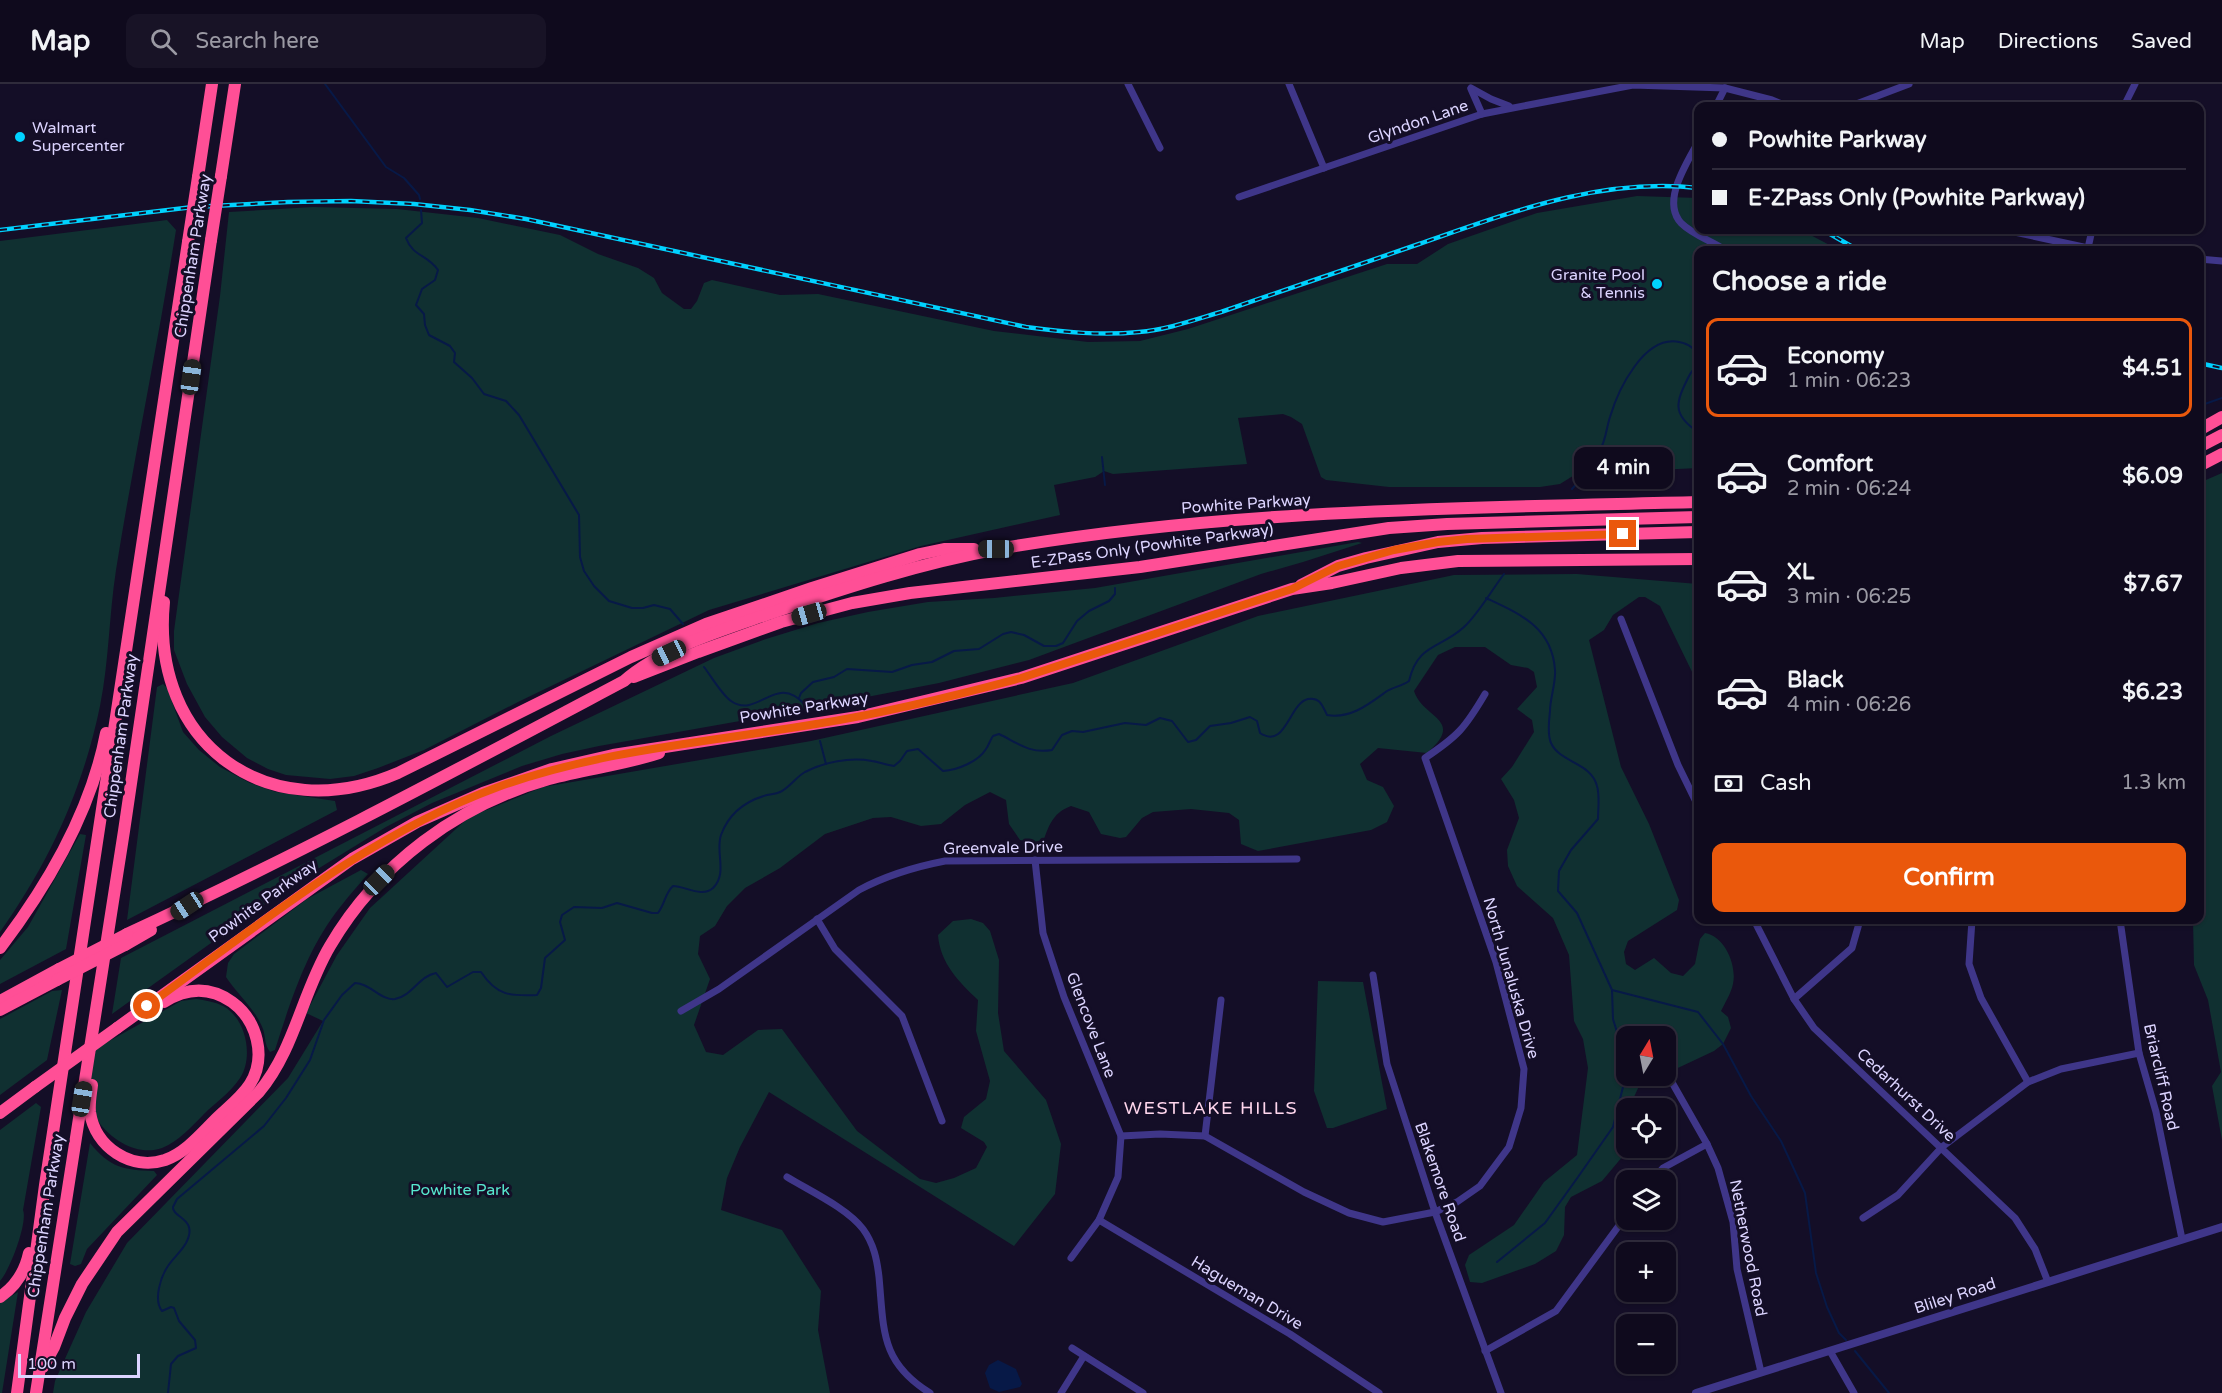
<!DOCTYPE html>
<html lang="en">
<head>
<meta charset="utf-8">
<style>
	:root { --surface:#0f0a1d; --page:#181326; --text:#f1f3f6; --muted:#9b9aa4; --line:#2f2b3b; --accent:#ea580c }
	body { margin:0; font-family:"Varela Round",sans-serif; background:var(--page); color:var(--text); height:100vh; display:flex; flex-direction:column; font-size:22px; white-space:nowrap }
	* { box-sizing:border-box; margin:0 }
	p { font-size:20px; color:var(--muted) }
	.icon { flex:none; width:33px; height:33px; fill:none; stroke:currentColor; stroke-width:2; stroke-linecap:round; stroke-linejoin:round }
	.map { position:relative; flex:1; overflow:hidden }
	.side { position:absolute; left:1694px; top:162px; width:510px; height:678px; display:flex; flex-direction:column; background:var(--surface); border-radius:12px; box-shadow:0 2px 4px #0004,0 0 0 2px var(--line) }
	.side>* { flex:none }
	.guide { position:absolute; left:1694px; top:18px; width:510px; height:132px; border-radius:12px; box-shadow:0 2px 4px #0004,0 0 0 2px var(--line); display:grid; align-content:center; height:132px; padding:0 18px; background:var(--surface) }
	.needle { width:39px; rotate:10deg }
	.tools { position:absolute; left:1616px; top:942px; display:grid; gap:12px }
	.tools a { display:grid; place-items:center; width:60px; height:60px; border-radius:12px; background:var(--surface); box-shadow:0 2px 4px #0004,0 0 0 2px var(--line); font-size:30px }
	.scale { position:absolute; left:18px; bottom:15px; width:122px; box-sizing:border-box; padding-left:6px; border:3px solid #dcd4ff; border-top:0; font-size:16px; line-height:21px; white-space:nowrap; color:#dcd4ff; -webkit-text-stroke:4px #140e27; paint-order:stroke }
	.end { position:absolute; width:27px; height:27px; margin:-14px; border:8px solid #ea580c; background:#fff; box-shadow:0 0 0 3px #fff }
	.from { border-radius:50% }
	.bubble { position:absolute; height:42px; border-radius:12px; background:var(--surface); box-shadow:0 2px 4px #0004,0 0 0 2px var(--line); font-size:20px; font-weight:700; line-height:42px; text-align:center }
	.car { position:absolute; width:18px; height:36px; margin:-18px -9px; border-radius:8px; box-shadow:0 0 4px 2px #0007; background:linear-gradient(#222 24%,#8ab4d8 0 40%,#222 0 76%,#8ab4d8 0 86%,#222 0) }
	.guide b { display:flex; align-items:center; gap:21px; height:57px; font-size:22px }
	.guide b+b { border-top:2px solid var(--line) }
	.guide i { width:15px; height:15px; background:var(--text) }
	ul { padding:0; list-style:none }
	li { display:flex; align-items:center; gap:18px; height:99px; margin:0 12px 9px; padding:0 6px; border:3px solid transparent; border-radius:12px }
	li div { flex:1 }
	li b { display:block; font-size:22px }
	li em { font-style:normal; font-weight:700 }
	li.current { border-color:var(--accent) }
	li>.icon { width:54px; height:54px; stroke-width:1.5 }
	h2 { padding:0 18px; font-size:27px; line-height:72px }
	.pay { display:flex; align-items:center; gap:15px; height:66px; padding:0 18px; font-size:22px }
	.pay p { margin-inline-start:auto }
	.button { display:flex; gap:12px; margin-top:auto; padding:12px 18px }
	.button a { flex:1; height:69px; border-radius:12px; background:var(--accent); color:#fff; font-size:24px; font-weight:700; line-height:69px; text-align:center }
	header { display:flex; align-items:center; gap:36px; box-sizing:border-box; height:84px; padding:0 30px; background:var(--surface); border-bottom:2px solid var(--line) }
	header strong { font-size:28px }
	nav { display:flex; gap:33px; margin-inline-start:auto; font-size:21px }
	.search { width:420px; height:54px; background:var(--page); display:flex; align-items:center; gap:15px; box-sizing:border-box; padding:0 21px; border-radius:12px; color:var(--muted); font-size:22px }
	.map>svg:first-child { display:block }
	.green { fill:#103031 }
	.water { fill:#071947 }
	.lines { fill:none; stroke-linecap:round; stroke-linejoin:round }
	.stream { stroke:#071947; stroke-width:2 }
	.minor { stroke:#3f3689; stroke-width:7 }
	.tertiary { stroke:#3f3689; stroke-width:8 }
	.motorway { stroke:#ff4f96; stroke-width:12 }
	.rail-casing { stroke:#00d2ff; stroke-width:4.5 }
	.rail { stroke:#140e27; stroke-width:2; stroke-dasharray:7; stroke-linecap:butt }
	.motorway-bridge { stroke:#ff4f96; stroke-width:12 }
	.route { stroke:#ea580c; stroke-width:8 }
	.poi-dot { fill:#00d2ff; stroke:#140e27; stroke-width:2 }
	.labels { text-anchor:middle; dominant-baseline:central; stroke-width:6; stroke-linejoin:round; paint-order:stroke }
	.street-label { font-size:16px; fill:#dcd4ff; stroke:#140e27 }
	.poi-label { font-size:16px; fill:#dcd4ff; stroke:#140e27; text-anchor:start }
	.park-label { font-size:16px; fill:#57e7ce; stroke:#140e27 }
	.neighbourhood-label { font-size:18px; letter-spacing:1.5px; fill:#ffd6ed; stroke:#140e27 }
</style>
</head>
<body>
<header>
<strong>Map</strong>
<div class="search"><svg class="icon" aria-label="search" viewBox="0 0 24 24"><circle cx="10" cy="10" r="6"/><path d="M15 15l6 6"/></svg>Search here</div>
<nav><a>Map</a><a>Directions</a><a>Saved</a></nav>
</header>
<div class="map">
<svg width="2222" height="1309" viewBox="0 0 2222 1309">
	<rect width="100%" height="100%" fill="#140e27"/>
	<!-- green -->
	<g class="green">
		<polygon points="1637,112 1698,114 1698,146 1801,146 1839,166 1698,166 1698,384 1576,390 1560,400 1540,403 1389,403 1326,396 1321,393 1302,340 1291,333 1283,330 1238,334 1247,380 1113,390 1104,387 1095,393 1054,401 1060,431 921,462 709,526 520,617 424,666 378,684 354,692 330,695 286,691 268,685 247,674 222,653 205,633 187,600 174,566 174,547 220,212 229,128 313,123 397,125 478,134 560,151 598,170 638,184 654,194 662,209 684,225 691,225 697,217 704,199 712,196 780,211 818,210 994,247 1088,258 1140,257 1188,245 1387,180 1417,180 1448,160 1537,129"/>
		<path d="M167 136 176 146C158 260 134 373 116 486 109 531 109 577 100 622 83 705 49 779 0 848V157Z"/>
		<polygon points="2222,389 2222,1056 2212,1002 2221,988 2208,916 2194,881 2193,836 2199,836 2199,399"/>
		<polygon points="1358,458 1362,459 1303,478 1261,490 1029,576 939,599 774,631 599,662 562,670 522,682 432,719 386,743 316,786 310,788 112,930 121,874 551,652 714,574 766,555 818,539 868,528 928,518 994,514 1095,504"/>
		<path d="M1577 490 1698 500V595L1695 594 1660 522 1645 513H1639L1613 531 1604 546 1589 556 1621 683 1649 740 1679 816 1677 826 1628 857 1624 868 1626 880 1635 886 1654 874 1671 889 1683 892 1695 880 1700 855 1705 849C1725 852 1737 882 1733 900 1731 909 1725 919 1721 927L1728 933 1731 944 1723 960 1714 967 1665 990V952H1626V992H1662L1639 1002 1634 1013 1636 1024H1626V1064H1629L1628 1066 1602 1097 1571 1113 1565 1123 1564 1151 1556 1167 1535 1180 1482 1199 1470 1198 1465 1181 1469 1171 1514 1141 1544 1098 1577 1071 1588 984 1583 955 1574 937 1569 871 1553 834 1517 802 1508 782 1507 766 1519 734 1514 716 1501 695 1512 683 1534 648 1532 636 1517 625 1537 603 1534 588 1528 584 1511 581 1485 563H1455L1438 571 1414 607C1423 635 1466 635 1427 669L1378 664 1360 680 1367 696 1383 703 1394 722 1387 738 1371 746 1258 767 1241 760 1239 736 1229 729 1191 725 1153 728 1142 734 1126 753 1120 754 1101 750 1089 728 1071 722C1055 728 1050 738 1044 755L1033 759 1020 756 1009 740 1006 716 990 708 965 721 941 740 921 742 891 733 873 734 825 750 780 784 745 804 727 822 715 842 700 852 698 870 710 895 694 941 706 968 723 971 758 946 782 945 857 1047 920 1095 936 1099 954 1094 976 1084 987 1063 984 1058 961 1044 964 1033 986 1015 990 997 976 947 978 916C959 898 940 879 938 851L953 837 971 835 983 839 990 847 999 876 998 929 1004 967 1046 1016 1061 1060 1055 1110 1014 1162 769 1008 740 1063 727 1094 721 1126 782 1146 821 1207 818 1246 830 1309H53L55 1297 86 1228 127 1159 288 994 323 937 306 929 337 871 370 824 469 733 543 703 811 657 1073 599 1258 532 1454 491Z"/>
		<polygon points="163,600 167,604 183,648 199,666 220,683 250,699 276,708 335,717 337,726 127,836 157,603"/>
		<polygon points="80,750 86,751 66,865 0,900 0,876 28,843"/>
		<path d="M361 786 368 790C359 801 349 811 341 822 307 864 291 916 275 966L270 968C264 960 266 954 263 945 256 926 237 910 226 893L228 879 234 870 307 815Z"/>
		<polygon points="1318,897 1363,898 1387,1025 1333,1044 1327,1044 1314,1007"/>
		<polygon points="62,906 47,976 0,1011 0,935 52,907"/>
		<path d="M196 915C205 916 215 918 223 922 246 934 254 973 240 994 231 1008 215 1019 204 1030 192 1042 178 1058 162 1064 139 1072 115 1058 101 1041 90 1027 89 989 86 970L181 917Z"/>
		<path d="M36 1019 41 1023 23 1126C28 1138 10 1186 0 1197V1046Z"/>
		<path d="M90 1059C110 1084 124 1086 154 1087L157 1091 87 1165 81 1180 75 1182 70 1180Z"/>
		<polygon points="18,1208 2,1309 0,1309 0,1219"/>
	</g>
	<!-- water -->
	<polygon class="water" points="998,1276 1016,1285 1022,1300 1020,1303 999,1308 990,1304 985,1289 989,1281"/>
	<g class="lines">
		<!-- stream -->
		<g class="stream">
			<polyline points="325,0 386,83 404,94 419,111 420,115"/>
			<path d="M421 126 422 139 406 154C413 173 427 170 438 186L435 196 422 205 416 221 424 230 425 241 429 251 450 262 455 269 454 278 472 294 484 310 506 317 519 331 579 431 580 473 584 487 594 502 609 517 632 524H643L654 521 670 525 683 540"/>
			<path d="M1698 276C1697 283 1692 286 1689 292 1676 318 1671 330 1698 348"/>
			<polyline points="2199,322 2222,314"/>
			<polyline points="1102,373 1105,401"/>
			<path d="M1572 405C1582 394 1592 382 1599 368 1606 357 1606 345 1610 333 1618 306 1644 251 1679 258 1689 260 1695 264 1698 274"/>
			<path d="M1486 514C1520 530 1552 543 1555 586 1556 599 1550 614 1550 627 1549 637 1547 650 1551 659 1560 679 1591 678 1597 702 1600 712 1598 725 1598 735L1571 766 1559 787 1558 807 1577 829 1612 906 1613 935 1623 967 1624 999 1613 1043 1578 1093 1545 1139 1497 1178"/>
			<path d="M704 583C711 592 722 611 731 617 758 636 776 587 805 621"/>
			<polyline points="799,614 801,609 813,598 834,593 847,585 892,588 912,581 932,578 954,567 979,565 1003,550 1011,548 1024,551 1044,562 1056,562 1063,559 1077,537 1089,527 1109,517 1115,510 1115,504"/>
			<polyline points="820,657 826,680"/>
			<polyline points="1612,906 1698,928 1723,960 1751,1012 1781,1057 1805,1109 1816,1189 1827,1223 1839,1249 1846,1256"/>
			<polyline points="1855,1267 1889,1309"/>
			<path d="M168 1309 171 1280 178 1272 196 1264 195 1256 179 1237 174 1224 171 1223 162 1227C153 1216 161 1192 168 1182 173 1174 181 1168 186 1159 199 1134 172 1134 173 1123 173 1123 177 1115 177 1115L264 1042 286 1014 310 976 324 936 342 911 355 899C370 899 381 917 395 915 412 912 419 892 436 889L447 903 473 888H481C497 912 510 912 537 911L541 904 545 874 565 856 560 838 562 831 574 823 602 824 617 819 652 829H658C665 820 665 809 673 802 685 802 702 814 713 804 728 789 715 768 721 751 729 729 745 717 767 711 771 710 776 710 780 708 789 704 796 693 805 688 824 678 850 673 872 677 879 678 886 681 894 682L900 677 907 667 918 665 943 687C957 686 978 678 986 665 989 661 990 656 993 652L999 650C1018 659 1029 670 1052 666L1062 651 1072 647 1083 648 1125 639 1146 641 1160 634 1172 637 1188 658 1196 656 1210 642 1231 639 1250 633 1257 637 1260 649C1286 666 1289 619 1308 615 1320 613 1322 621 1327 631 1351 635 1369 620 1387 607 1394 603 1402 602 1409 597 1418 559 1440 565 1464 543 1479 529 1491 507 1504 490"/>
		</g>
		<!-- minor -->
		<g class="minor">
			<polyline points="1128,0 1160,64"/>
			<polyline points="1289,0 1324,84"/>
			<polyline points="1471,4 1491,15 1509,22"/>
			<polyline points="1471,5 1482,30"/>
			<polyline points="1716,22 1725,4"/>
			<polyline points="1851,22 1909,0"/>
			<polyline points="2124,22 2135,0"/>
			<path d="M1698 58C1687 79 1661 117 1681 139 1693 151 1712 157 1725 166"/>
			<polyline points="1239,113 1482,30 1633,1 1725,4 1772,16 1787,22"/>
			<polyline points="2005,146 2088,164 2117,166"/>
			<polyline points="2088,164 2092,146"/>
			<polyline points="2199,175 2222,177"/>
			<polyline points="1621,535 1678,681 1698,722"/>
			<polyline points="1035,776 1043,849 1064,913 1121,1052 1118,1093 1099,1136 1071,1174"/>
			<polyline points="817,835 835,865 902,932 942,1037"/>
			<polyline points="1754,836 1794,915 1814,944 2015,1134 2035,1165 2048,1198"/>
			<polyline points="1972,836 1969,880 1981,914 2028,998"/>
			<polyline points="2120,836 2139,969 2156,1028 2182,1155"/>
			<polyline points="1373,891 1387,980 1435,1128 1501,1309"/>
			<polyline points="1794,915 1852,864 1860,836"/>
			<path d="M681 927 719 905 859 806C887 791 914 783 945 777L1297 775"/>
			<polyline points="1665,986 1707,1060 1718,1084 1733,1138 1737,1185 1761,1288"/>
			<path d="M1121 1052 1160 1050 1205 1052 1304 1108 1349 1129 1383 1138 1435 1128 1457 1118 1480 1102 1509 1063 1521 1024 1524 985 1496 878 1425 674C1458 652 1465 644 1485 610"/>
			<polyline points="1205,1052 1221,916"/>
			<path d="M787 1093C810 1107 847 1124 863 1145 874 1160 877 1176 879 1193 884 1246 880 1278 930 1309"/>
			<polyline points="1652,1096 1663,1084 1707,1060"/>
			<polyline points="1863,1134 1898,1111 1942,1063 2028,998 2061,985 2139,969"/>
			<polyline points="1099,1136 1290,1250 1379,1309"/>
			<polyline points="1072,1264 1143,1309"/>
			<polyline points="1485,1267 1556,1227 1626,1132"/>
			<polyline points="1830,1267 1854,1309"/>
			<polyline points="1061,1309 1084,1272"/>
		</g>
		<!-- tertiary -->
		<polyline class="tertiary" points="1696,1309 2222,1143"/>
		<!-- motorway -->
		<g class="motorway">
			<polyline points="221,92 235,0"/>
			<polyline points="198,93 212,0"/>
			<polyline points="2199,346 2222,333"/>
			<polyline points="2199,363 2222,351"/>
			<polyline points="2199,382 2222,370"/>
			<polyline points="1301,501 1338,482 1366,474 1438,458 1482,454 1698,448"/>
			<path d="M164 518C150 660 268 745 398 689L631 573 706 540 812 504 920 470 944 465H974"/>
			<polyline points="634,593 698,568 781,538 852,519 910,509 1140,483 1389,444 1447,440 1698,433"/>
			<path d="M127 850C296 772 460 684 624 597 663 563 726 545 774 528 847 503 922 479 998 465 1228 425 1465 424 1698 418"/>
			<polyline points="125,861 151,846"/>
			<path d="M0 864C48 801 91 728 106 649"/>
			<polyline points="0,917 59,885"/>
			<polyline points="0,926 57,896"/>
			<polyline points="117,944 352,775 417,738 483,709 552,685 613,671 858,633 1021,594 1292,505 1332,499 1401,484 1458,477 1698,475"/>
			<path d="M92 1001C91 1010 89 1019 90 1028 95 1063 131 1087 165 1076 185 1069 200 1051 215 1036 226 1025 241 1014 250 1000 267 973 257 936 232 918 209 902 186 904 164 918"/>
			<polyline points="0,1029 35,1003"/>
			<path d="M0 1213C16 1202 25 1188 29 1169"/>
			<path d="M43 1283 54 1263 65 1234 82 1200 117 1148 259 1008C295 965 302 909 330 862 378 780 458 721 549 695 585 685 623 681 659 669"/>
			<polyline points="17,1309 45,1101 188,158"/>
			<polyline points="36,1309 124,747 211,156"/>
		</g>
		<!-- rail casing -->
		<g class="rail-casing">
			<g id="rail">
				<path d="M0 146 193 123 288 118 351 117 414 120 470 126 526 135 1026 243C1064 248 1101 252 1139 248 1166 246 1194 236 1221 228 1287 205 1353 183 1419 160 1509 129 1601 93 1698 104"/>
				<polyline points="1823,146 1858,166"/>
				<polyline points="2199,279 2222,284"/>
			</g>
		</g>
		<!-- rail -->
		<use href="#rail" class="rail"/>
		<!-- motorway-bridge -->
		<g class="motorway-bridge">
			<polyline points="211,156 221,92"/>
			<polyline points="188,158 198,93"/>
			<polyline points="59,885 127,850"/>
			<polyline points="57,896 125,861"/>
			<polyline points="35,1003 117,944"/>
		</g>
	</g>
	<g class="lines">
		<!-- route -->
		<path class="route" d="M147 922C259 841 367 751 498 703 601 666 709 658 816 640 885 629 954 612 1021 594L1292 505 1338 482 1394 466 1438 458 1467 455 1623 450"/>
	</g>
	<!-- markers -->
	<g class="poi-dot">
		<circle cx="20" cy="53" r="6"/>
		<circle cx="1657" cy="200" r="6"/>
	</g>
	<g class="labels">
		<!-- street labels -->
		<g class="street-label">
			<text transform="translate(1418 38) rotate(-19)">Glyndon Lane</text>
			<text transform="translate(193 172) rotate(-81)">Chippenham Parkway</text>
			<text transform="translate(1246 420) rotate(-4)">Powhite Parkway</text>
			<text transform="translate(1152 462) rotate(-8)">E-ZPass Only (Powhite Parkway)</text>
			<text transform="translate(804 624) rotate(-9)">Powhite Parkway</text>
			<text transform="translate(121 652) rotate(-82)">Chippenham Parkway</text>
			<text transform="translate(1003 764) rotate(-1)">Greenvale Drive</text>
			<text transform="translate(263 817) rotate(-36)">Powhite Parkway</text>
			<text transform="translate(1511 894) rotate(74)">North Junaluska Drive</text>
			<text transform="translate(1091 941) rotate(69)">Glencove Lane</text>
			<text transform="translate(2161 993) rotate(77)">Briarcliff Road</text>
			<text transform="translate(1906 1011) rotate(43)">Cedarhurst Drive</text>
			<text transform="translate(1440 1098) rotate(71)">Blakemore Road</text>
			<text transform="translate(46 1132) rotate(-81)">Chippenham Parkway</text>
			<text transform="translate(1748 1164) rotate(79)">Netherwood Road</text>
			<text transform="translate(1247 1209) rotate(31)">Hagueman Drive</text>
			<text transform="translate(1955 1212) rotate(-18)">Bliley Road</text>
		</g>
		<!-- poi labels -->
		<g class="poi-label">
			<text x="32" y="44">Walmart<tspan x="32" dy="18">Supercenter</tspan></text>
			<text x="1645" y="191" text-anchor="end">Granite Pool<tspan x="1645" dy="18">&amp; Tennis</tspan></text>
		</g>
		<!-- park labels -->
		<g class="park-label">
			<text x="460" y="1106">Powhite Park</text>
		</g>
		<!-- neighbourhood labels -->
		<g class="neighbourhood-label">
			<text x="1211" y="1024">WESTLAKE HILLS</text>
		</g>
	</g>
</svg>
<div class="tools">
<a><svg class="needle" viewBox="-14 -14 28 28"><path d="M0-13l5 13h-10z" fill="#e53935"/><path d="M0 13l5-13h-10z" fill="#9b9aa4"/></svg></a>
<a><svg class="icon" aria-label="locate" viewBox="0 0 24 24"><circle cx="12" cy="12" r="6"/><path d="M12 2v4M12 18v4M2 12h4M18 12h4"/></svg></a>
<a><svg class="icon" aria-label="layers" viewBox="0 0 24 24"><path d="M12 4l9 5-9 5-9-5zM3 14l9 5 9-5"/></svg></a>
<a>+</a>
<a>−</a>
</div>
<div class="scale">100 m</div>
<i class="end from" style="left:147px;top:922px"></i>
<i class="end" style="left:1623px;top:450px"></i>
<div class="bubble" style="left:1574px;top:363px;width:99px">4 min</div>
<i class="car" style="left:191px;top:293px;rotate:8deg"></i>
<i class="car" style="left:996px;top:465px;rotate:270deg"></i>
<i class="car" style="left:809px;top:530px;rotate:254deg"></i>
<i class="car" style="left:669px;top:569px;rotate:245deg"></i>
<i class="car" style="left:379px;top:796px;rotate:45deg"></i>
<i class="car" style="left:187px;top:822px;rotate:237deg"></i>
<i class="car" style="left:82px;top:1015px;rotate:9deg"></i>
<div class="guide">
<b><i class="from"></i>Powhite Parkway</b>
<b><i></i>E-ZPass Only (Powhite Parkway)</b>
</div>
<section class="side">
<h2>Choose a ride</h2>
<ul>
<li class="current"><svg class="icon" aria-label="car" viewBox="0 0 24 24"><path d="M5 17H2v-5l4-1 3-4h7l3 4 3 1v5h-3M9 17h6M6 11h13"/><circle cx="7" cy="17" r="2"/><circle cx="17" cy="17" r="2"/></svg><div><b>Economy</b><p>1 min · 06:23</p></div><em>$4.51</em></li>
<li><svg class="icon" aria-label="car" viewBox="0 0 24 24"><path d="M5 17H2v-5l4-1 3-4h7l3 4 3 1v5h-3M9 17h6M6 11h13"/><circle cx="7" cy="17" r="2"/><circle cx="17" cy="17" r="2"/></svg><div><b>Comfort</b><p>2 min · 06:24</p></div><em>$6.09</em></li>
<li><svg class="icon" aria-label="car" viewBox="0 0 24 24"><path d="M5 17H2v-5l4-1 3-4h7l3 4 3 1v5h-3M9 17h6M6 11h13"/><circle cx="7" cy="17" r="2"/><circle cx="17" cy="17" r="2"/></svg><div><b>XL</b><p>3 min · 06:25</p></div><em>$7.67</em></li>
<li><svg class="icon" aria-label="car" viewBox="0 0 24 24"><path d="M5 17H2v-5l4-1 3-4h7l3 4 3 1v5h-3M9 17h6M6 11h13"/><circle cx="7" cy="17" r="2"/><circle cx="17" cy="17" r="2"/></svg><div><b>Black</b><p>4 min · 06:26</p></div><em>$6.23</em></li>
</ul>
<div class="pay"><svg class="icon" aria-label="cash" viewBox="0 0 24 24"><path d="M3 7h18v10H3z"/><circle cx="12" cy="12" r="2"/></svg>Cash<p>1.3 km</p></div>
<div class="button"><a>Confirm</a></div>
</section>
</div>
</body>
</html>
